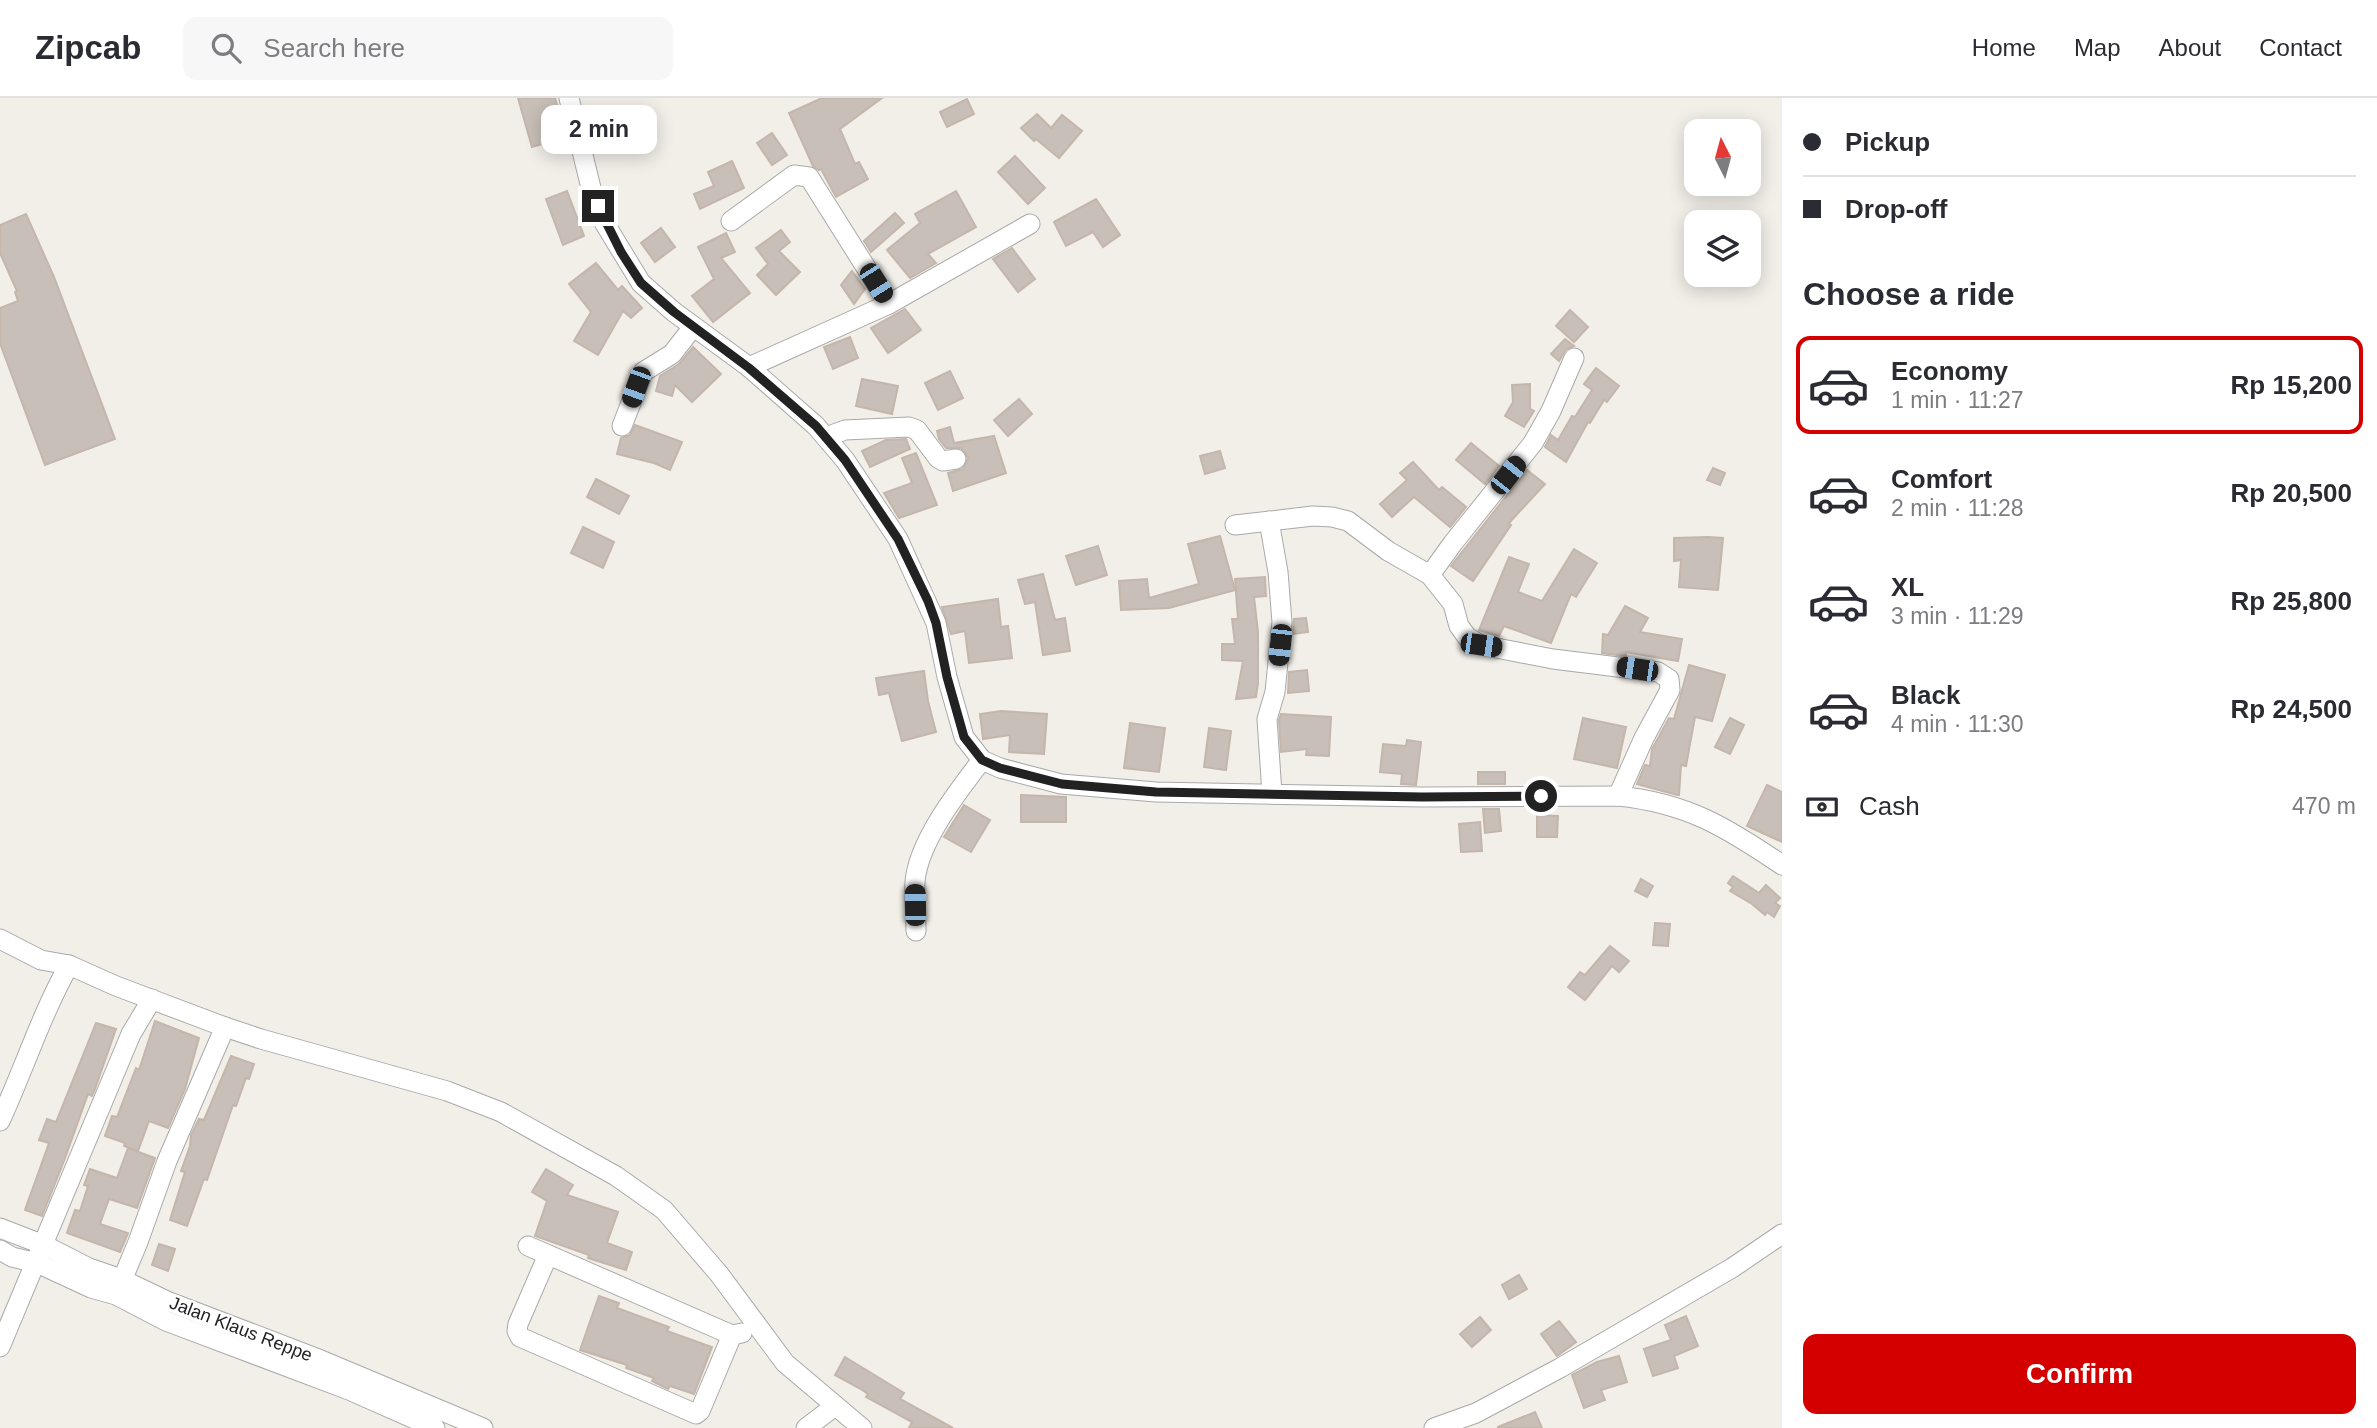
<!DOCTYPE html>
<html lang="en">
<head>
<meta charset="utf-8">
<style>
	:root { --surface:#fff; --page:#f7f7f7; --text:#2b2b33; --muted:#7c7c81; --line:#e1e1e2; --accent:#d40000 }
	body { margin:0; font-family:Helvetica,sans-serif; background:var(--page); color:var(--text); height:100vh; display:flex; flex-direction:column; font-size:26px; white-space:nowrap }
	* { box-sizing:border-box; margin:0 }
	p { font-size:23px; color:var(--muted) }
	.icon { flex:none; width:38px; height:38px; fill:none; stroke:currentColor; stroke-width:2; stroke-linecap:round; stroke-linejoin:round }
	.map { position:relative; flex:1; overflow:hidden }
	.drawer { display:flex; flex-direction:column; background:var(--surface); width:595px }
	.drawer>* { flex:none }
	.guide { display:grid; align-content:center; height:154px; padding:0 21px; background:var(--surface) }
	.needle { width:46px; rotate:354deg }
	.fabs { position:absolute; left:1684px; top:21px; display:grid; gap:14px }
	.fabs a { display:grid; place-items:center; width:77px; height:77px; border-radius:14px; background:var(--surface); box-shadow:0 4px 18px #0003; font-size:35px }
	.end { position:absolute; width:32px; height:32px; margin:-16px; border:9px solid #222; background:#fff; box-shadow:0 0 0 4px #fff }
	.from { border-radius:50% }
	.bubble { position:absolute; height:49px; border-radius:14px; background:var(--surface); box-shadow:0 4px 18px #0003; font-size:23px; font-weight:700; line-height:49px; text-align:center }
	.car { position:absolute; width:21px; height:42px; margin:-21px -10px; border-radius:9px; box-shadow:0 0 5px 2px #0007; background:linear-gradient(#222 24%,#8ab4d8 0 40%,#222 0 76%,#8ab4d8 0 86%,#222 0) }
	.guide b { display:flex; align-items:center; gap:24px; height:66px; font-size:26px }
	.guide b+b { border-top:2px solid var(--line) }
	.guide i { width:18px; height:18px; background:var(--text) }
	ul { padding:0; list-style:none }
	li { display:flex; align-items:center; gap:21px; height:98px; margin:0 14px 10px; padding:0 7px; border:4px solid transparent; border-radius:14px }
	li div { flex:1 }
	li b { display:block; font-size:26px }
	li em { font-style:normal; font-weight:700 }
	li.current { border-color:var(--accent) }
	li>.icon { width:63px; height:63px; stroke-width:1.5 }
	h2 { padding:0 21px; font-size:32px; line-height:84px }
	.pay { display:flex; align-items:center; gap:18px; height:77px; padding:0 21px; font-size:26px }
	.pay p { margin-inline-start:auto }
	.primary-button { display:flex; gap:14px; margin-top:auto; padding:14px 21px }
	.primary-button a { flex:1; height:80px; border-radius:14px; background:var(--accent); color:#fff; font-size:28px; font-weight:700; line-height:80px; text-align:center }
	header { display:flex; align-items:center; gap:42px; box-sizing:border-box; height:98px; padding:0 35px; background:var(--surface); border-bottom:2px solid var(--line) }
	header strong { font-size:33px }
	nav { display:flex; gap:38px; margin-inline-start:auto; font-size:24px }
	.search { width:490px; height:63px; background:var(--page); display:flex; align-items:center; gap:18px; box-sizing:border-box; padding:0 24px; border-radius:14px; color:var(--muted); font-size:26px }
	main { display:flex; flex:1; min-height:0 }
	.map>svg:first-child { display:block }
	.building { fill:#c7bfb8; stroke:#c4b6ab; stroke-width:2 }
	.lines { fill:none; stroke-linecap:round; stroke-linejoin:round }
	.street-casing { stroke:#a9a9a9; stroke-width:21 }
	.street { stroke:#fff; stroke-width:19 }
	.route { stroke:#222; stroke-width:9 }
	.labels { text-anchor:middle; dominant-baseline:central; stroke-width:5; stroke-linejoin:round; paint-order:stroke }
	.street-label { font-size:18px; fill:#222; stroke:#fff }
</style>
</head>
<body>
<header>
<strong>Zipcab</strong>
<div class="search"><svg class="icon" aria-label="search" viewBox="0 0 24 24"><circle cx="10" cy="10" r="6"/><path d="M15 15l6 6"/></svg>Search here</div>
<nav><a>Home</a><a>Map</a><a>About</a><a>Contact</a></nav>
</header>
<main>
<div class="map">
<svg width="1782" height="1330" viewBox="0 0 1782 1330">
	<rect width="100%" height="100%" fill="#f2efe9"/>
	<!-- building -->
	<g class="building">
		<polygon points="518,0 555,0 566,39 532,49"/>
		<polygon points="822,0 882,0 840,31 855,66 859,64 868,81 836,99 821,71 819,72 813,68 789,15"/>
		<polygon points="967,1 974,16 947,29 940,14"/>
		<polygon points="1037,16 1051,30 1062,17 1082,33 1059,60 1036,41 1034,43 1021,30"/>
		<polygon points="772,35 787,57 772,67 757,45"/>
		<polygon points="1015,58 1045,90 1028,106 998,74"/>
		<polygon points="732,63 744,90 700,111 694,96 714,88 708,74"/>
		<polygon points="567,93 584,138 563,147 546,101"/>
		<polygon points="956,93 976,129 928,156 936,165 910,180 887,152 920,125 915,116"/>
		<polygon points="1096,101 1120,137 1103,149 1093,134 1066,148 1054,124"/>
		<polygon points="895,115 904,125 871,154 864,143"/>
		<polygon points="26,116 54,179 115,341 45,367 0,245 0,210 18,203 15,194 17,193 0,155 0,127"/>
		<polygon points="661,130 675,149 655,164 641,145"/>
		<polygon points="781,132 790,144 779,153 800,174 776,197 757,177 768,166 756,150"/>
		<polygon points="726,135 735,154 721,160 750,195 713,224 692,198 714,181 698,149"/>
		<polygon points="1012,150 1035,181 1018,194 993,161"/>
		<polygon points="596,165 618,192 622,188 642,210 631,220 623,213 598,257 574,243 591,214 569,186"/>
		<polygon points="852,173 865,191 854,206 841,187"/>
		<polygon points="905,211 921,232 888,255 871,230"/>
		<polygon points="1570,212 1588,229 1574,244 1556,228"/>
		<polygon points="850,239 858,260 833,271 824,249"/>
		<polygon points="1565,241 1574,248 1566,251 1559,263 1551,256"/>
		<polygon points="693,249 721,276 692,304 675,287 672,298 656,293 660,278 679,266"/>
		<polygon points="1596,270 1619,288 1607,304 1604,302 1590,325 1588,324 1566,364 1545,349 1551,337 1558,342 1572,318 1575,319 1592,292 1584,286"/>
		<polygon points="950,273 963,300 938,312 925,285"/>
		<polygon points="862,281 898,288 892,316 856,308"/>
		<polygon points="1530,286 1530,311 1534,313 1524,329 1505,318 1513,304 1512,287"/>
		<polygon points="1019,301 1032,316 1008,338 994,322"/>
		<polygon points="635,327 682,344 670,372 654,365 617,356 621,340 630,337"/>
		<polygon points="950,329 954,345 994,338 1006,375 953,393 948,375 963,371 968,360 961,350 946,350 939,341 937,333"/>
		<polygon points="906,341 910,351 870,369 862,353 886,342"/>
		<polygon points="1471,345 1499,368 1485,386 1456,362"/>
		<polygon points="1220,353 1225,370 1205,376 1200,358"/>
		<polygon points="916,355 937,407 899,420 884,395 912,385 902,360"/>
		<polygon points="1413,364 1439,392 1442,389 1466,409 1450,429 1414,399 1392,419 1380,406 1407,382 1400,375"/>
		<polygon points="1713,370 1725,375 1720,387 1707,382"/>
		<polygon points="1527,372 1545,386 1509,425 1511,427 1473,483 1451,468"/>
		<polygon points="596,381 629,398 619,416 587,399"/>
		<polygon points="583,429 614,444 603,470 571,455"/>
		<polygon points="1220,438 1235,492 1169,510 1121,512 1119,483 1147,481 1149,500 1199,486 1188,446"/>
		<polygon points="1708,439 1723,440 1718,492 1679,489 1681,462 1674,463 1674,440"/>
		<polygon points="1098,448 1107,477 1076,487 1066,458"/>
		<polygon points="1574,451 1597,465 1576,499 1571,496 1551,545 1504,528 1499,538 1479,532 1509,459 1529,466 1518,494 1542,503"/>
		<polygon points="1043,476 1055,522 1065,520 1070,553 1043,557 1035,504 1025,506 1018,482"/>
		<polygon points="1265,479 1266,498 1254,499 1258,534 1258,585 1256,599 1236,601 1243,563 1222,562 1222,546 1235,546 1232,521 1238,521 1235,481"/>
		<polygon points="998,501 1001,529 1008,528 1012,560 969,565 965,533 951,536 942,509"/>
		<polygon points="1625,508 1648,520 1640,534 1682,541 1678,563 1626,554 1626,558 1602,555 1603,536 1608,537"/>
		<polygon points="1306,520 1308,534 1293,536 1294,521"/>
		<polygon points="1689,567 1725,577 1712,623 1695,619 1686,668 1681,667 1679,697 1677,697 1637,686 1645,667 1650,668 1652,651 1669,620 1674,621"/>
		<polygon points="1307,572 1309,593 1288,595 1289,574"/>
		<polygon points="924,573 928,603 936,634 902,643 889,595 879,597 876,580"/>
		<polygon points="1001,613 1047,616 1044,656 1009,654 1010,637 983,641 980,616"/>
		<polygon points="1281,616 1331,619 1329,658 1306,657 1307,651 1281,654 1279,622"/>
		<polygon points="1583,620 1626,629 1617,670 1574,661"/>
		<polygon points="1730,620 1744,627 1730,656 1715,649"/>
		<polygon points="1130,625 1165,630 1159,674 1124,670"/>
		<polygon points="1209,630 1231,633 1226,672 1204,669"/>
		<polygon points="1407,642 1421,644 1416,687 1401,686 1402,676 1380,674 1383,646 1406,648"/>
		<rect x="1478" y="674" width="27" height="12"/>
		<polygon points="1767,687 1782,694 1782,744 1747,728"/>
		<polygon points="1021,697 1066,699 1066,724 1021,724"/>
		<polygon points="964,707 990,722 971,754 944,739"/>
		<polygon points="1483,711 1499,711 1501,733 1485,735"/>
		<polygon points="1537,717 1558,718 1557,739 1537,739"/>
		<polygon points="1480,724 1482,753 1461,754 1459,726"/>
		<polygon points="1733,778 1759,795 1766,787 1780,800 1775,805 1780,808 1774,819 1767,814 1765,817 1752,806 1730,793 1733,789 1728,785"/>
		<polygon points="1641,781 1653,788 1647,799 1635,793"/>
		<polygon points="1655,825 1670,826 1668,848 1653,847"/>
		<polygon points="1610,848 1629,863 1619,874 1612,868 1585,902 1568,889 1580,874 1585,877"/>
		<polygon points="155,923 199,940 185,991 168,1030 149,1023 138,1053 124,1048 125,1045 105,1038 112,1018 117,1019 136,970 139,972"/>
		<polygon points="96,925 116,931 95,991 92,998 88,996 64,1063 42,1118 25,1112 49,1045 39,1042 47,1021 56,1024"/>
		<polygon points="231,958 254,966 249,981 246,980 236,1008 233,1007 207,1082 204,1081 187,1128 170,1122 185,1074 181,1073 190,1048 191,1037 199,1021 204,1022"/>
		<polygon points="128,1050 155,1060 137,1110 109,1101 100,1126 128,1135 120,1154 67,1135 75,1112 80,1113 88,1088 84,1087 90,1071 117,1080"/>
		<polygon points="546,1071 573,1087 567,1097 618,1114 607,1145 632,1154 626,1172 588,1160 589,1157 535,1138 547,1103 532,1094"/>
		<polygon points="159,1146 175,1151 168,1173 152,1167"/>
		<polygon points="1519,1177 1527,1191 1509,1201 1502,1187"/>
		<polygon points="599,1198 619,1205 617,1210 669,1229 667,1233 712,1249 694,1296 670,1288 668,1291 652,1283 654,1280 626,1270 627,1267 580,1252"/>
		<polygon points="1686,1218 1698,1248 1674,1258 1678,1270 1653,1278 1644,1251 1671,1242 1665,1227"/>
		<polygon points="1480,1219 1491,1232 1472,1249 1460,1236"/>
		<polygon points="1559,1223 1576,1244 1557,1258 1541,1236"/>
		<polygon points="1619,1258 1627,1284 1601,1292 1605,1302 1584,1310 1572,1277 1597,1264"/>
		<polygon points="845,1259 904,1295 900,1301 953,1330 909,1330 912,1324 866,1299 868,1296 859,1290 835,1277"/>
		<polygon points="1535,1314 1542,1330 1498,1330 1498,1329"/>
	</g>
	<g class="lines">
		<!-- street casing -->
		<g class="street-casing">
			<g id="street">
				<path d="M569 0 591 90 605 126 641 185 674 214 749 269 816 328 845 362 898 441 936 525 947 579 964 639 982 662 1000 670 1061 686 1156 694 1422 699 1618 698C1687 705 1726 729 1782 767"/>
				<polyline points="731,123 794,77 809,79 889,206"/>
				<polyline points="749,269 889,206 1030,126"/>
				<polyline points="622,328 643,274 672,256 693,229"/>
				<polyline points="826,339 845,332 909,329 917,332 938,360 943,363 956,361"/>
				<polyline points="1269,423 1278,474 1282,524 1275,594 1267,621 1272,696"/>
				<polyline points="1235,427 1313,418 1332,419 1348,423 1388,453 1430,477 1453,506 1459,528 1467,539 1481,547 1553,561 1658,574 1669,581 1670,592 1644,640 1618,698"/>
				<polyline points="1430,477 1453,445 1533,345 1551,313 1574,260"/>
				<path d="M916 833C916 817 914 800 915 784 918 744 958 693 982 662"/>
				<polyline points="0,841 41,862 69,867 116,888 225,929 261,941 447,993 501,1014 616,1078 664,1112 719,1176 785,1265 862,1330"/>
				<path d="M0 1023C24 971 41 917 69 867"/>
				<polyline points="0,1130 44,1147 89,1170 121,1181 167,1203 316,1260 483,1330"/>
				<polyline points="528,1148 732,1237 742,1235"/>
				<polyline points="0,1152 12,1159 37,1165 91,1190 116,1197 166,1223 349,1292 435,1330"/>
				<polyline points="548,1157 518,1226 517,1233 520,1239 696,1316 700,1313 732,1237"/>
				<polyline points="118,1192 138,1144 167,1063 225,929"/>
				<polyline points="0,1249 131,936 152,901"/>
				<polyline points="806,1330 835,1308"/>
				<polyline points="1434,1330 1476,1315 1560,1270 1732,1170 1782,1136"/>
			</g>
		</g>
		<!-- street -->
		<use href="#street" class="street"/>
	</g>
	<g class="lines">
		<!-- route -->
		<polyline class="route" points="598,108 621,154 641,185 674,214 749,270 816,328 845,362 898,441 928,503 936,525 947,579 964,639 982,662 1000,670 1062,686 1156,694 1422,699 1541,698"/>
	</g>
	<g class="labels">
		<!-- street labels -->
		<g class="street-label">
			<text transform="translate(241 1231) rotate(21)">Jalan Klaus Reppe</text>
		</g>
	</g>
</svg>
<div class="fabs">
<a><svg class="needle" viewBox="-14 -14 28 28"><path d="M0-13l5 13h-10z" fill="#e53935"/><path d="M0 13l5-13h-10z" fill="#7c7c81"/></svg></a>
<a><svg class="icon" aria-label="layers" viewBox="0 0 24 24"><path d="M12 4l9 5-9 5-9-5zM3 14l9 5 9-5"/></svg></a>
</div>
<i class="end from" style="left:1541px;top:698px"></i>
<i class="end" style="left:598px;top:108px"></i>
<div class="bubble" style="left:541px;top:7px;width:116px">2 min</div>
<i class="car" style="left:876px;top:185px;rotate:148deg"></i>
<i class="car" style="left:636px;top:289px;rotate:200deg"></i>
<i class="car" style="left:1508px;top:377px;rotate:38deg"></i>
<i class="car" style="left:1280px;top:547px;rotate:186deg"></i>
<i class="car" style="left:1481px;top:547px;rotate:98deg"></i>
<i class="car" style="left:1637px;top:571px;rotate:279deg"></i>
<i class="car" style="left:915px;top:807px;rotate:359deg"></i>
</div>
<section class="drawer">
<div class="guide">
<b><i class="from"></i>Pickup</b>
<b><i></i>Drop-off</b>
</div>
<h2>Choose a ride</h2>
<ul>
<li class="current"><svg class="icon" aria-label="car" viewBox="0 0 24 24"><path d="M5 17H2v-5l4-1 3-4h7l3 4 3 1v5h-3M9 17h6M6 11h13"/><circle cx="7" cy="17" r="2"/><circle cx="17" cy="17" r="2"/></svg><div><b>Economy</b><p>1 min · 11:27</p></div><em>Rp 15,200</em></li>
<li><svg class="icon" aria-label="car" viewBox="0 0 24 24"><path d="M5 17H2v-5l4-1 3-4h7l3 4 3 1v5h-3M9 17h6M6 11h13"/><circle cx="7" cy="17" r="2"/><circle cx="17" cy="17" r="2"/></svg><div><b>Comfort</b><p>2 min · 11:28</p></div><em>Rp 20,500</em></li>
<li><svg class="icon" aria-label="car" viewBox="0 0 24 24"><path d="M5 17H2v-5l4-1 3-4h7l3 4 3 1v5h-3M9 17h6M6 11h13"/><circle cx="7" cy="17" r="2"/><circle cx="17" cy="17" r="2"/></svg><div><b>XL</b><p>3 min · 11:29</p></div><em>Rp 25,800</em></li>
<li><svg class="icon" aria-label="car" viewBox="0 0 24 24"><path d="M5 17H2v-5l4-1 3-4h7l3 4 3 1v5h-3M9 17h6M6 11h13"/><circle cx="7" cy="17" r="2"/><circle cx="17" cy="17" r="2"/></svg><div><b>Black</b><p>4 min · 11:30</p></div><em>Rp 24,500</em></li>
</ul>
<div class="pay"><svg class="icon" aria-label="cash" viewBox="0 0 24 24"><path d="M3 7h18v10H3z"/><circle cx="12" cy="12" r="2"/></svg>Cash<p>470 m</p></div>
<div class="primary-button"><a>Confirm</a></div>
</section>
</main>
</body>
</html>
